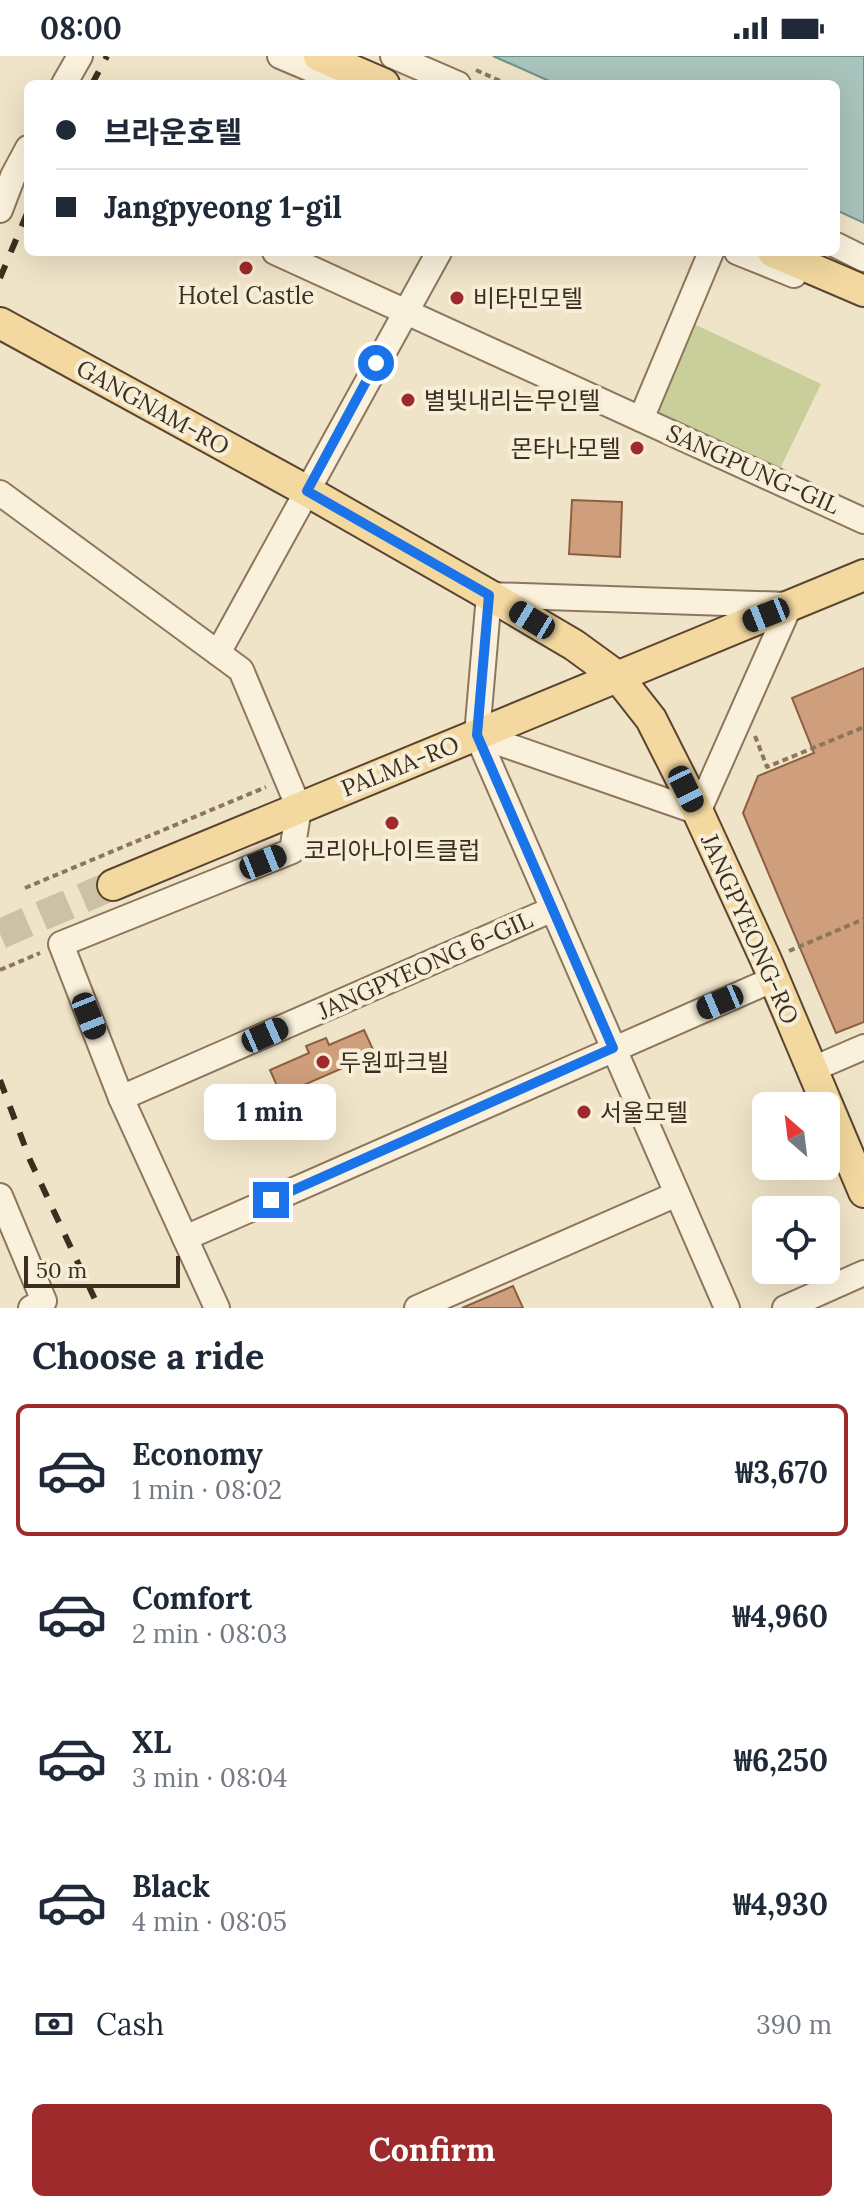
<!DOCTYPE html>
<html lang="en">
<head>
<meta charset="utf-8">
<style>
	:root { --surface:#fff; --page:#f2f2f3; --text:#1f2937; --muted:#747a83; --line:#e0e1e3; --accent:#9e2a2b }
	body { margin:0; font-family:Lora,"Noto Sans KR",serif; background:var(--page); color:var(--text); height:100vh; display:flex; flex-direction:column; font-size:30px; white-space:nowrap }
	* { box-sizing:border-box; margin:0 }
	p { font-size:26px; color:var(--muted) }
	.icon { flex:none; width:44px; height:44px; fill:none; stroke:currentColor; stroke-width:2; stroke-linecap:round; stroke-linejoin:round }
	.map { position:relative; height:1252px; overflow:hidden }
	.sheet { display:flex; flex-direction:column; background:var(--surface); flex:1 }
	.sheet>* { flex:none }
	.guide { position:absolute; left:24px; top:24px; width:816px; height:176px; border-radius:12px; box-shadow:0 8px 32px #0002; display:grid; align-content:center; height:176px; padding:0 32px; background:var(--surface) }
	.needle { width:52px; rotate:332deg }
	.fabs { position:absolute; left:752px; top:1036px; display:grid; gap:16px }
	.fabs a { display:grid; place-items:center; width:88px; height:88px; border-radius:12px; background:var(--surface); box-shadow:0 8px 32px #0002; font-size:40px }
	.scale { position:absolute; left:24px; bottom:20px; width:156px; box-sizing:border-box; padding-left:8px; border:4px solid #3d2e20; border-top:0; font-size:22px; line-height:28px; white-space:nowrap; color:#3d2e20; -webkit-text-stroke:6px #f7eed8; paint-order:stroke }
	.end { position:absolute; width:36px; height:36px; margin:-18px; border:10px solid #1a73e8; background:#fff; box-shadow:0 0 0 4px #fff }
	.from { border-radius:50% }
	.bubble { position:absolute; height:56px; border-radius:12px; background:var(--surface); box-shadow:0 8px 32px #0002; font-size:26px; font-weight:700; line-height:56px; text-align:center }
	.car { position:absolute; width:24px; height:48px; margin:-24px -12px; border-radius:10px; box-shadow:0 0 6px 2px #0007; background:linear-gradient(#222 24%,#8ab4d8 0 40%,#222 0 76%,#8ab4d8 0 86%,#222 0) }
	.guide b { display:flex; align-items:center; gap:28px; height:76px; font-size:30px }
	.guide b+b { border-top:2px solid var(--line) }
	.guide i { width:20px; height:20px; background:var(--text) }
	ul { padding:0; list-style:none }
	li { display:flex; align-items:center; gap:24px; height:132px; margin:0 16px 12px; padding:0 16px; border:4px solid transparent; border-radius:12px }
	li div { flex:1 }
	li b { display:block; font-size:30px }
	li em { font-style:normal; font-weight:700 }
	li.selected { border-color:var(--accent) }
	li>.icon { width:72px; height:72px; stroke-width:1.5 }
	h2 { padding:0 32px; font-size:36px; line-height:96px }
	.pay { display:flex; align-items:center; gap:20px; height:88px; padding:0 32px; font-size:30px }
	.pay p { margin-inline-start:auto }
	.cta { display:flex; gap:16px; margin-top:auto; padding:16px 32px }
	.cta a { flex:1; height:92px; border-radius:12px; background:var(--accent); color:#fff; font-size:32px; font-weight:700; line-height:92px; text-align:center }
	.status { display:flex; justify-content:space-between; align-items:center; height:56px; padding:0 40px; background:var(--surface); direction:ltr }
	.status svg { height:22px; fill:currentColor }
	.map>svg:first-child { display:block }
	.green { fill:#c9cf9b }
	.water { fill:#a9c4bc; stroke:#6f938a; stroke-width:2 }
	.building { fill:#cf9f7d; stroke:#8d5f41; stroke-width:2 }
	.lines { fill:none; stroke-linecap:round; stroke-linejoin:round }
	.major-tunnel { stroke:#ccc0a6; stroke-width:30; stroke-dasharray:30 15; stroke-linecap:butt }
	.minor-casing { stroke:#8d765c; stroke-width:28 }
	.major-casing { stroke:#5b4430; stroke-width:34 }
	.path { stroke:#8d765c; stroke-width:4; stroke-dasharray:6 4; stroke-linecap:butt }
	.minor { stroke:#faf1dc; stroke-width:24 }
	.major { stroke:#f3d9a0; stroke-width:30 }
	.rail { stroke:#3d2e20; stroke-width:6; stroke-dasharray:14 14; stroke-linecap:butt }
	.route { stroke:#1a73e8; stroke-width:10 }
	.poi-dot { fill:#9e2a2b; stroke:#f7eed8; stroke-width:3 }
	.labels { text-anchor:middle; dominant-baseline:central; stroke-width:8; stroke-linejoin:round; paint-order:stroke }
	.poi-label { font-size:24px; fill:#3d2e20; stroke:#f7eed8; text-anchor:start }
	.street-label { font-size:24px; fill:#3d2e20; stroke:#f7eed8 }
</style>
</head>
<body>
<div class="status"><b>08:00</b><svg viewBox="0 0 49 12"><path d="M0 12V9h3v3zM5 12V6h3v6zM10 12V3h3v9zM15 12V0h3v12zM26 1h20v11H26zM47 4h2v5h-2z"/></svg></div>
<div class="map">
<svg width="864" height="1252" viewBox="0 0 864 1252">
	<rect width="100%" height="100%" fill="#f0e4c8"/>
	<!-- green -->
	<polygon class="green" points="692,267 821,328 777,419 649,358"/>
	<!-- water -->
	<polygon class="water" points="493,0 864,0 864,167 836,154 836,28 556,28"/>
	<!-- building -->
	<g class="building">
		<polygon points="572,444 622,446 620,501 569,498"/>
		<polygon points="864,612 864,966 836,977 743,757 758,720 814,697 792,642"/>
		<polygon points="364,974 375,998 281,1039 270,1014 309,997 306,990 326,982 329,989"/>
		<polygon points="513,1230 523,1252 462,1252"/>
	</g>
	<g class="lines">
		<!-- major-tunnel -->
		<polyline class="major-tunnel" points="0,878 113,829"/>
		<!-- minor casing -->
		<g class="minor-casing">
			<g id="minor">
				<polyline points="280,0 346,28"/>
				<polyline points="393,0 458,28"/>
				<polyline points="64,28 80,0"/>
				<polyline points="0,154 13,120 28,92"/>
				<polyline points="836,189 864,203"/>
				<polyline points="275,196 864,465"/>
				<polyline points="737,196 794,219"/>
				<polyline points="641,363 711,196"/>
				<polyline points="0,437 241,614 299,752 292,795 61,888 121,1042 217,1252"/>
				<polyline points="218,597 439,196"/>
				<polyline points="477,679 698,756 790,549 489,539 477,679 727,1252"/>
				<polyline points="813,1013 864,991"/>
				<polyline points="121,1042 553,853"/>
				<polyline points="0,1140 44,1245 31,1252"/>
				<polyline points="185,1182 774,923"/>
				<polyline points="417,1252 677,1138"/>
				<polyline points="785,1252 864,1217"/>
			</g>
		</g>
		<!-- major casing -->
		<g class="major-casing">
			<g id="major">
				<polyline points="319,0 384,28"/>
				<polyline points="773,196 864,235"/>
				<polyline points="0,267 307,435 489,539 574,589 618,621 651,663 698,756 766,904 864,1136"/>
				<polyline points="113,829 864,519"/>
			</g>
		</g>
		<!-- path -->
		<g class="path">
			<polyline points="476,14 507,28"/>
			<polyline points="755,680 767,711 864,671"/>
			<polyline points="25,832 266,731"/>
			<polyline points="789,895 864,863"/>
			<polyline points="0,914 40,897"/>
		</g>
		<!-- minor -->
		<use href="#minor" class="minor"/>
		<!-- major -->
		<use href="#major" class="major"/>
		<!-- rail -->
		<g class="rail">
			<polyline points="92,28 107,0"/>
			<polyline points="0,222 28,155"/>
			<polyline points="0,1024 30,1104 99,1252"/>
		</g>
	</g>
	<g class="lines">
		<!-- route -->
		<polyline class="route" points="271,1144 613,992 477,679 489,539 307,435 376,307"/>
	</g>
	<!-- markers -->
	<g class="poi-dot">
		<circle cx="246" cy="212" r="8"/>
		<circle cx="457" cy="242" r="8"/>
		<circle cx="408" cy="344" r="8"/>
		<circle cx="637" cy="392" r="8"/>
		<circle cx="392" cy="767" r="8"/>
		<circle cx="323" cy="1006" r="8"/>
		<circle cx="584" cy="1056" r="8"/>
	</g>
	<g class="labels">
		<!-- poi labels -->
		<g class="poi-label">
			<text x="246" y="239" text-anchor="middle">Hotel Castle</text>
			<text x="473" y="242">비타민모텔</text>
			<text x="424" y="344">별빛내리는무인텔</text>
			<text x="621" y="392" text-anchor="end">몬타나모텔</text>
			<text x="392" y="794" text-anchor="middle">코리아나이트클럽</text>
			<text x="339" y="1006">두원파크빌</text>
			<text x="600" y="1056">서울모텔</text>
		</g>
		<!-- street labels -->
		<g class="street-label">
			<text transform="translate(153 351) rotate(29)">GANGNAM-RO</text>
			<text transform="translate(753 413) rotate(24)">SANGPUNG-GIL</text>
			<text transform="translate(400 710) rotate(-22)">PALMA-RO</text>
			<text transform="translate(750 873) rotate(66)">JANGPYEONG-RO</text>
			<text transform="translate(425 909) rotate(-24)">JANGPYEONG 6-GIL</text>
		</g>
	</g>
</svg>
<div class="fabs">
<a><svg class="needle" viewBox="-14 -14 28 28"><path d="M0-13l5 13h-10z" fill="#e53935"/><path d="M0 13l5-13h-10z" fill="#747a83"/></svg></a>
<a><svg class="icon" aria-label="locate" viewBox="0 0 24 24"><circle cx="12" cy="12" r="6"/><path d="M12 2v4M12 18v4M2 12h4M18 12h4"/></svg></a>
</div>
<div class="scale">50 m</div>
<i class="end from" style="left:376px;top:307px"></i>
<i class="end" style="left:271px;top:1144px"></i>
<div class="bubble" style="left:204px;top:1028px;width:132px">1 min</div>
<i class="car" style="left:766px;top:559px;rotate:248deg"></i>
<i class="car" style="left:532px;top:564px;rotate:301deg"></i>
<i class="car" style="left:686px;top:733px;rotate:154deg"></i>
<i class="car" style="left:263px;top:806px;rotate:68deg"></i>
<i class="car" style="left:720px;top:946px;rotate:247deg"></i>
<i class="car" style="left:89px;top:960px;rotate:158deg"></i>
<i class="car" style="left:265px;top:979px;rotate:66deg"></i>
<div class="guide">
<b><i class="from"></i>브라운호텔</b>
<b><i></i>Jangpyeong 1-gil</b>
</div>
</div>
<section class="sheet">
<h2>Choose a ride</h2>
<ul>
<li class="selected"><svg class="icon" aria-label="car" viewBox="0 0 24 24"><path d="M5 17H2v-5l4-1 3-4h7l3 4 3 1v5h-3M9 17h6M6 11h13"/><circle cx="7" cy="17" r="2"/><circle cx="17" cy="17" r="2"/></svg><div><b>Economy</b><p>1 min · 08:02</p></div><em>₩3,670</em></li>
<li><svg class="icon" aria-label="car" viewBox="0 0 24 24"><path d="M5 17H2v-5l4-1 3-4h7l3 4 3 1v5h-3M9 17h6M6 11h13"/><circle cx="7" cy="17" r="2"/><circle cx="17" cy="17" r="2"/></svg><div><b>Comfort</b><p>2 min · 08:03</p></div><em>₩4,960</em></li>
<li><svg class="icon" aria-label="car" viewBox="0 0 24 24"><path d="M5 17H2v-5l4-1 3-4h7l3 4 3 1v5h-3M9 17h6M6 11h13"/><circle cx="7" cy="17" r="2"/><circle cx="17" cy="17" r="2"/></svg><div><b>XL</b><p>3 min · 08:04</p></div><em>₩6,250</em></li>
<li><svg class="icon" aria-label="car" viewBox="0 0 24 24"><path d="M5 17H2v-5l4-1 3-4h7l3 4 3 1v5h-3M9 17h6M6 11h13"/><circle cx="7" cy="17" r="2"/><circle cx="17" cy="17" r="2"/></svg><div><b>Black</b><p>4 min · 08:05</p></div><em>₩4,930</em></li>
</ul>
<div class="pay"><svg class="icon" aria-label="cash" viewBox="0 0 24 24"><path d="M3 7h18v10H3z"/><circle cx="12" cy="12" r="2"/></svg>Cash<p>390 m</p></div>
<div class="cta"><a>Confirm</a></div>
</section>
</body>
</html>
